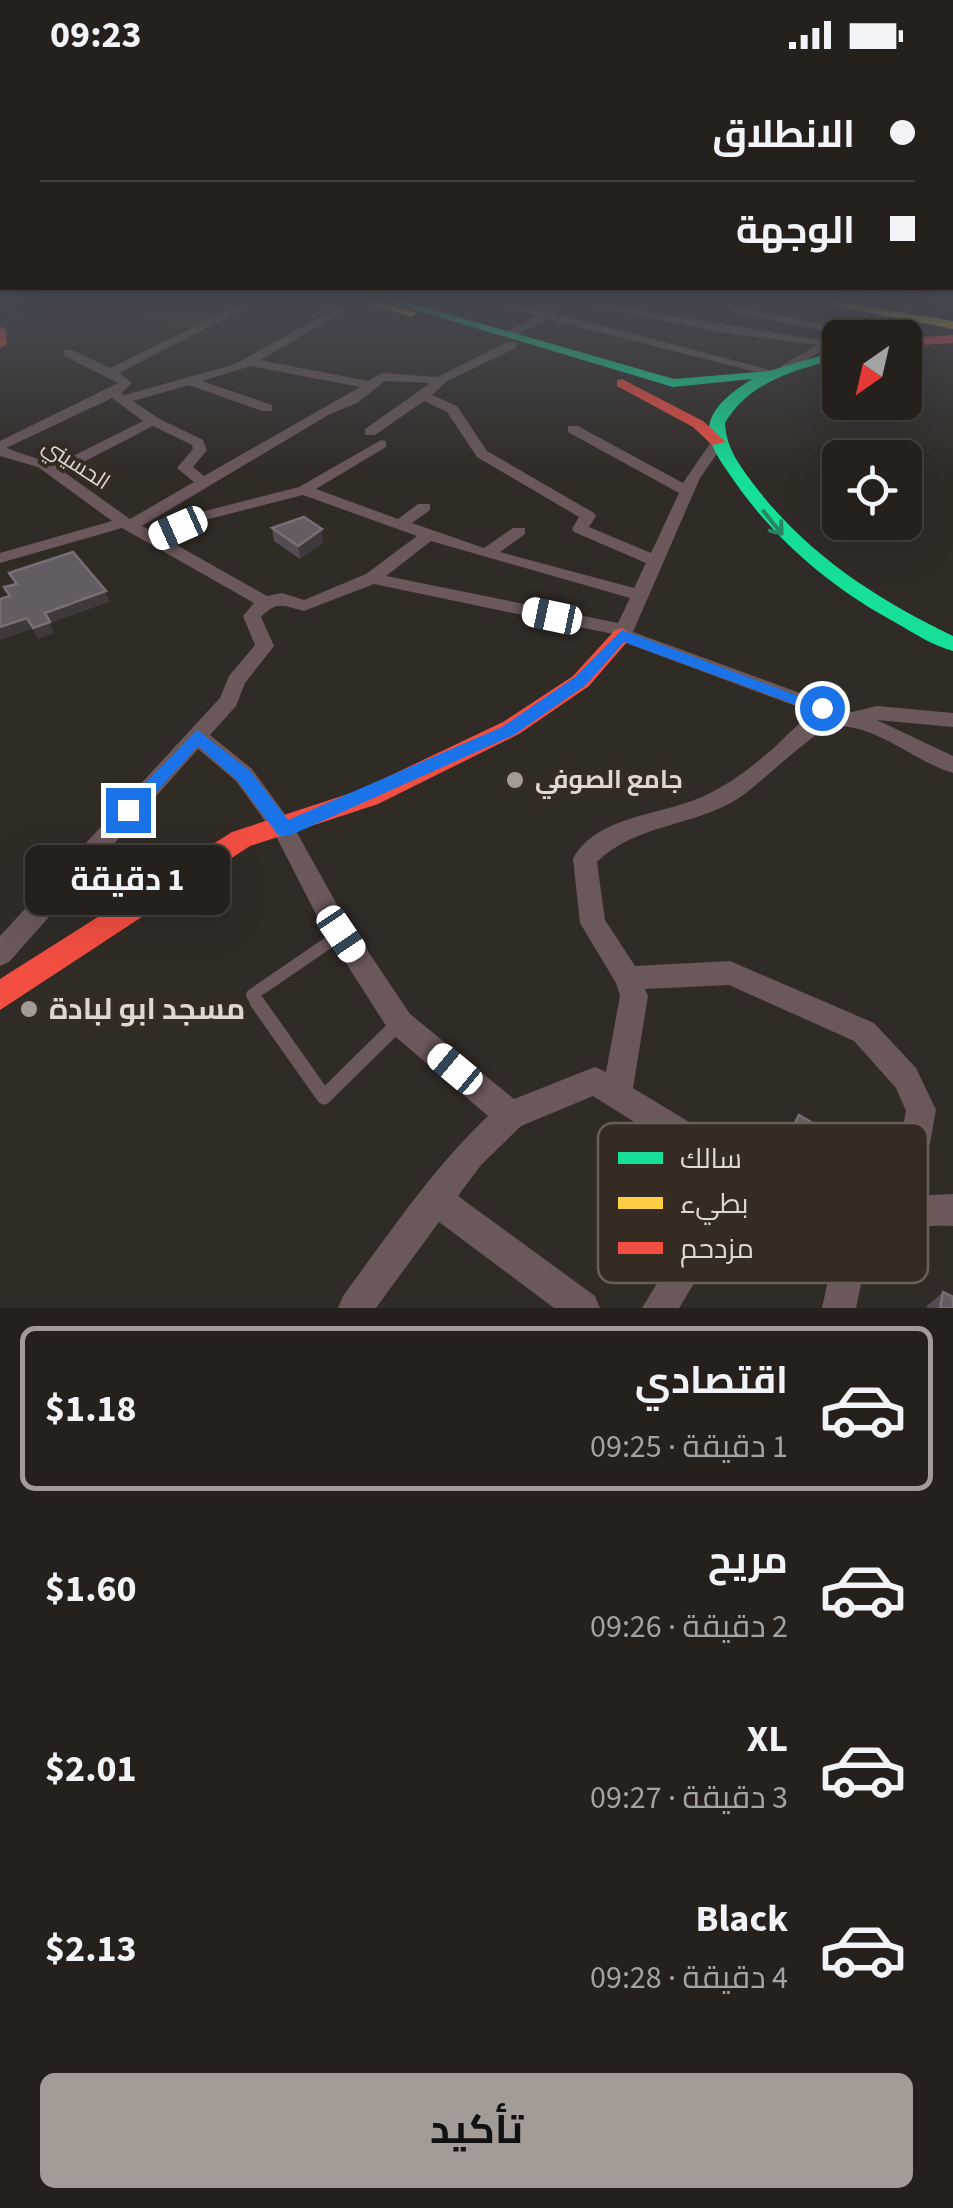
<!DOCTYPE html>
<html lang="ar">
<head>
<meta charset="utf-8">
<style>
	:root { --surface:#25201c; --page:#312d29; --text:#f1f3f6; --muted:#a3a3a3; --line:#423e3b; --accent:#a29b96 }
	body { margin:0; font-family:"Source Sans 3",Cairo,sans-serif; background:var(--page); color:var(--text); direction:rtl; height:100vh; display:flex; flex-direction:column; font-size:38px; white-space:nowrap }
	* { box-sizing:border-box; margin:0 }
	p { font-size:32px; color:var(--muted) }
	.icon { flex:none; width:55px; height:55px; fill:none; stroke:currentColor; stroke-width:2; stroke-linecap:round; stroke-linejoin:round }
	.map { position:relative; height:1238px; overflow:hidden; direction:ltr }
	.panel { display:flex; flex-direction:column; background:var(--surface); flex:1 }
	.panel>* { flex:none }
	.guide { position:absolute; left:0px; top:0px; width:955px; height:220px; box-shadow:0 10px 40px #0002,0 0 0 2px var(--line); direction:rtl; display:grid; align-content:center; height:220px; padding:0 40px; background:var(--surface) }
	.needle { width:65px; rotate:214deg }
	.fabs { position:absolute; left:822px; top:250px; display:grid; gap:20px }
	.fabs a { display:grid; place-items:center; width:100px; height:100px; border-radius:15px; background:var(--surface); box-shadow:0 10px 40px #0002,0 0 0 2px var(--line); font-size:50px }
	.end { position:absolute; width:45px; height:45px; margin:-22px; border:12px solid #1a73e8; background:#fff; box-shadow:0 0 0 5px #fff }
	.from { border-radius:50% }
	.bubble { position:absolute; height:70px; border-radius:15px; background:var(--surface); box-shadow:0 10px 40px #0002,0 0 0 2px var(--line); font-size:32px; font-weight:700; line-height:70px; text-align:center; direction:rtl }
	.car { position:absolute; width:30px; height:60px; margin:-30px -15px; border-radius:12px; box-shadow:0 0 8px 2px #0007; background:linear-gradient(#fff 24%,#345 0 40%,#fff 0 76%,#345 0 86%,#fff 0) }
	.guide b { display:flex; align-items:center; gap:35px; height:95px; font-size:38px }
	.guide b+b { border-top:2px solid var(--line) }
	.guide i { width:25px; height:25px; background:var(--text) }
	ul { padding:18px 0 0; list-style:none }
	li { display:flex; align-items:center; gap:30px; height:165px; margin:0 20px 15px; padding:0 20px; border:5px solid transparent; border-radius:15px }
	li div { flex:1 }
	li b { display:block; font-size:38px }
	li em { font-style:normal; font-weight:700 }
	li.current { border-color:var(--accent) }
	li>.icon { width:90px; height:90px; stroke-width:1.5 }
	.primary-button { display:flex; gap:20px; margin-top:auto; padding:20px 40px }
	.primary-button a { flex:1; height:115px; border-radius:15px; background:var(--accent); color:#111; font-size:40px; font-weight:700; line-height:115px; text-align:center }
	.status { display:flex; justify-content:space-between; align-items:center; height:70px; padding:0 50px; background:var(--surface); direction:ltr }
	.status svg { height:28px; fill:currentColor }
	.map>svg:first-child { display:block }
	.built { fill:#403325 }
	.lines { fill:none; stroke-linecap:round; stroke-linejoin:round }
	.lane-far1 { stroke:#6a585b; stroke-width:12 }
	.lane { stroke:#6a585b; stroke-width:15 }
	.street { fill:#6a585b; fill-rule:evenodd }
	.fast { fill:#16e098; fill-rule:evenodd }
	.slow { fill:#ffcf43; fill-rule:evenodd }
	.jam { fill:#f24e42; fill-rule:evenodd }
	.wall { fill:#544c54 }
	.shaded-wall { fill:#40393c }
	.building { fill:#635c62; stroke:#776f74; stroke-width:2.5 }
	.oneway { stroke:#26865d }
	.route { fill:#1a73e8 }
	.poi-dot { fill:#a29b96; stroke:#352b22; stroke-width:4 }
	.labels { text-anchor:middle; dominant-baseline:central; stroke-width:8; stroke-linejoin:round; paint-order:stroke }
	.far-street-label { font-size:22px; fill:#dfd8d2; stroke:#352b22 }
	.poi-label { font-size:25px; font-weight:bold; fill:#dfd8d2; stroke:#352b22; text-anchor:start }
	.near-poi-label { font-size:30px; font-weight:bold; fill:#dfd8d2; stroke:#352b22; text-anchor:start }
	.key { fill:#352b22; stroke:#685f57; stroke-width:2.5 }
	.key-label { font-size:28px; fill:#dfd8d2 }
</style>
</head>
<body>
<div class="status"><b>09:23</b><svg viewBox="0 0 49 12"><path d="M0 12V9h3v3zM5 12V6h3v6zM10 12V3h3v9zM15 12V0h3v12zM26 1h20v11H26zM47 4h2v5h-2z"/></svg></div>
<div class="map">
<svg width="953" height="1238" viewBox="0 0 953 1238">
	<rect width="100%" height="100%" fill="#312b26"/>
	<!-- built -->
	<polygon class="built" points="157,232 202,234 225,240 190,258 144,248 143,239"/>
	<g class="lines">
		<!-- lane-far1 -->
		<polyline class="lane-far1" points="259,935 252,925 341,864"/>
		<!-- lane -->
		<polyline class="lane" points="257,932 324,1027 399,953"/>
		<!-- street -->
		<g class="street">
			<path d="M245 232H257L119 303 132 313 121 323 125 325 235 294 333 240 309 232H325L348 239 260 290 368 311 382 303 437 307 508 272H516V278L447 311 432 325 457 336 487 381 594 443 596 446 589 457 651 483 679 423 568 362V356H578L683 413 713 369 725 372 700 408 633 562 852 642 877 636 953 643V657L877 650 953 686V703C913 691 877 654 833 656 818 657 757 717 736 730 693 756 634 755 597 792L605 850 635 896 730 891 874 953 916 998 936 1040 930 1073 907 1126 953 1124V1156C920 1154 895 1160 868 1180L856 1238H822L835 1178 749 1124 679 1238H642L722 1107 593 1026 521 1056 481 1095 458 1126 595 1226 600 1238H554L439 1152 376 1238H338L343 1226C389 1164 432 1099 488 1046L390 962 321 854 276 766 236 711 198 679 9 892 0 896V866L220 628 229 606 255 575 243 546 254 533 122 458 0 493V483L112 451 38 397 0 386V371L118 313 64 286V280H72L110 298ZM250 296 360 317 204 406 193 397 207 380 203 370 158 348 133 331 189 315 262 341H272V335L202 311ZM385 311 430 313 365 359V365H375L424 331 447 342 477 387 579 447 572 459 574 462 646 493 634 518 500 482 525 464V458H513L484 478 412 453 430 440V434H418L398 449 316 419 386 377V371L381 370 299 417 197 443 154 462 142 456 330 344 357 333ZM112 328 143 351 55 395 6 378ZM153 356 192 375 193 379 177 398 194 412 130 449 64 402ZM303 425 417 466 366 504 304 530 282 523 267 526 166 469 209 449ZM431 471 630 528 618 553 386 506ZM374 514 613 564 615 569 817 644C799 649 784 670 769 682 749 699 728 715 704 726 664 745 596 745 573 789L580 853 616 913 620 926 606 1002 595 997 514 1029 410 944 339 838 292 754 252 699 210 665 236 636 245 613 274 576 261 547C277 530 284 536 304 541ZM729 915 854 971 896 1018 906 1041 900 1071 867 1142 852 1151 633 1018 648 926 645 919Z"/>
			<path d="M489 232C510 231 533 244 553 239L559 242 557 244 778 302 772 306 548 249 509 268 503 265 505 263 537 246Z"/>
			<polygon points="571,232 591,232 835,273 785,303 779,299 781,296 817,275 725,263"/>
			<polygon points="904,232 914,232 904,249 896,249"/>
			<polygon points="735,237 850,259 886,243 896,245 840,270 836,267 839,264 731,242 730,240"/>
		</g>
		<!-- fast -->
		<path class="fast" d="M389 232H406L674 309 769 301 840 280V288C796 300 749 311 725 353 726 378 740 396 755 416 807 484 876 529 953 566V581C934 576 915 564 898 554 829 517 771 467 728 402 719 389 705 369 710 352 715 334 736 319 752 309L673 317Z"/>
		<!-- slow -->
		<g class="slow">
			<polygon points="363,232 381,232 417,243 411,247"/>
			<polygon points="816,232 840,232 953,251 953,259"/>
		</g>
		<!-- jam -->
		<g class="jam">
			<polygon points="0,256 6,260 7,274 0,278"/>
			<polygon points="953,265 953,273 905,276 905,268"/>
			<polygon points="622,309 703,351 726,372 712,375 693,357 617,316 617,310"/>
			<polygon points="622,558 633,565 589,616 519,664 378,734 250,776 0,940 0,909 232,762 360,720 503,652 573,606 615,560"/>
		</g>
	</g>
	<!-- wall -->
	<g class="wall">
		<polygon points="272,458 323,472 300,489 274,471"/>
		<polygon points="799,1045 888,1097 852,1147 772,1098"/>
		<polygon points="943,1222 953,1238 927,1238 927,1236"/>
	</g>
	<!-- shaded-wall -->
	<g class="shaded-wall">
		<polygon points="322,459 323,472 300,489 298,476"/>
		<polygon points="106,521 109,532 50,553 54,563 38,569 33,558 45,543"/>
		<polygon points="27,548 31,559 0,570 0,557"/>
	</g>
	<!-- building -->
	<g class="building">
		<polygon points="304,447 322,459 298,476 272,458"/>
		<polygon points="73,482 106,521 45,543 50,552 33,558 27,548 0,557 0,529 10,526 4,517 17,514 9,503"/>
		<polygon points="799,1045 888,1097 864,1130 781,1081"/>
		<polygon points="943,1222 953,1227 953,1238 940,1238"/>
	</g>
	<!-- one-way arrows -->
	<defs><path id="oneway-shaft" d="M-6 0H5M1.5-3L5.5 0L1.5 3" fill="none" stroke-width="1.6" stroke-linecap="round" stroke-linejoin="round" transform="scale(2.5)"/></defs>
	<use class="oneway" href="#oneway-shaft" transform="translate(773 453) rotate(51)"/>
	<!-- sky -->
	<linearGradient id="sky" x2="0" y2="1"><stop stop-color="#1b1815"/><stop offset="0.57" stop-color="#484a52"/><stop offset="1" stop-color="#484a52" stop-opacity="0"/></linearGradient>
	<rect width="953" height="405" fill="url(#sky)"/>
	<!-- route -->
	<polygon class="route" points="622,560 830,638 816,642 624,572 586,615 514,665 291,765 278,765 237,710 198,676 135,745 128,747 119,740 197,660 250,701 288,750 502,657 575,607"/>
	<!-- markers -->
	<g class="poi-dot">
		<circle cx="515" cy="710" r="10"/>
		<circle cx="29" cy="939" r="10"/>
	</g>
	<g class="labels">
		<!-- far-street labels -->
		<g class="far-street-label">
			<text transform="translate(76 394) rotate(33)">الحسيني</text>
		</g>
		<!-- poi labels -->
		<g class="poi-label">
			<text x="535" y="710">جامع الصوفي</text>
		</g>
		<!-- near-poi labels -->
		<g class="near-poi-label">
			<text x="49" y="939">مسجد ابو لبادة</text>
		</g>
	</g>
	<!-- legend -->
	<rect x="598" y="1053" width="330" height="160" rx="15" class="key"/>
	<rect x="618" y="1082" width="45" height="12" fill="#16e098"/>
	<rect x="618" y="1127" width="45" height="12" fill="#ffcf43"/>
	<rect x="618" y="1172" width="45" height="12" fill="#f24e42"/>
	<g class="key-label">
		<text x="680" y="1098">سالك</text>
		<text x="680" y="1143">بطيء</text>
		<text x="680" y="1188">مزدحم</text>
	</g>
</svg>
<div class="fabs">
<a><svg class="needle" viewBox="-14 -14 28 28"><path d="M0-13l5 13h-10z" fill="#e53935"/><path d="M0 13l5-13h-10z" fill="#a3a3a3"/></svg></a>
<a><svg class="icon" aria-label="locate" viewBox="0 0 24 24"><circle cx="12" cy="12" r="6"/><path d="M12 2v4M12 18v4M2 12h4M18 12h4"/></svg></a>
</div>
<i class="end from" style="left:822px;top:638px"></i>
<i class="end" style="left:128px;top:740px"></i>
<div class="bubble" style="left:25px;top:775px;width:205px">1 دقيقة</div>
<i class="car" style="left:178px;top:458px;rotate:246deg"></i>
<i class="car" style="left:552px;top:546px;rotate:282deg"></i>
<i class="car" style="left:341px;top:864px;rotate:146deg"></i>
<i class="car" style="left:455px;top:999px;rotate:310deg"></i>
<div class="guide">
<b><i class="from"></i>الانطلاق</b>
<b><i></i>الوجهة</b>
</div>
</div>
<section class="panel">
<ul>
<li class="current"><svg class="icon" aria-label="car" viewBox="0 0 24 24"><path d="M5 17H2v-5l4-1 3-4h7l3 4 3 1v5h-3M9 17h6M6 11h13"/><circle cx="7" cy="17" r="2"/><circle cx="17" cy="17" r="2"/></svg><div><b>اقتصادي</b><p>1 دقيقة · 09:25</p></div><em>$1.18</em></li>
<li><svg class="icon" aria-label="car" viewBox="0 0 24 24"><path d="M5 17H2v-5l4-1 3-4h7l3 4 3 1v5h-3M9 17h6M6 11h13"/><circle cx="7" cy="17" r="2"/><circle cx="17" cy="17" r="2"/></svg><div><b>مريح</b><p>2 دقيقة · 09:26</p></div><em>$1.60</em></li>
<li><svg class="icon" aria-label="car" viewBox="0 0 24 24"><path d="M5 17H2v-5l4-1 3-4h7l3 4 3 1v5h-3M9 17h6M6 11h13"/><circle cx="7" cy="17" r="2"/><circle cx="17" cy="17" r="2"/></svg><div><b>XL</b><p>3 دقيقة · 09:27</p></div><em>$2.01</em></li>
<li><svg class="icon" aria-label="car" viewBox="0 0 24 24"><path d="M5 17H2v-5l4-1 3-4h7l3 4 3 1v5h-3M9 17h6M6 11h13"/><circle cx="7" cy="17" r="2"/><circle cx="17" cy="17" r="2"/></svg><div><b>Black</b><p>4 دقيقة · 09:28</p></div><em>$2.13</em></li>
</ul>
<div class="primary-button"><a>تأكيد</a></div>
</section>
</body>
</html>
